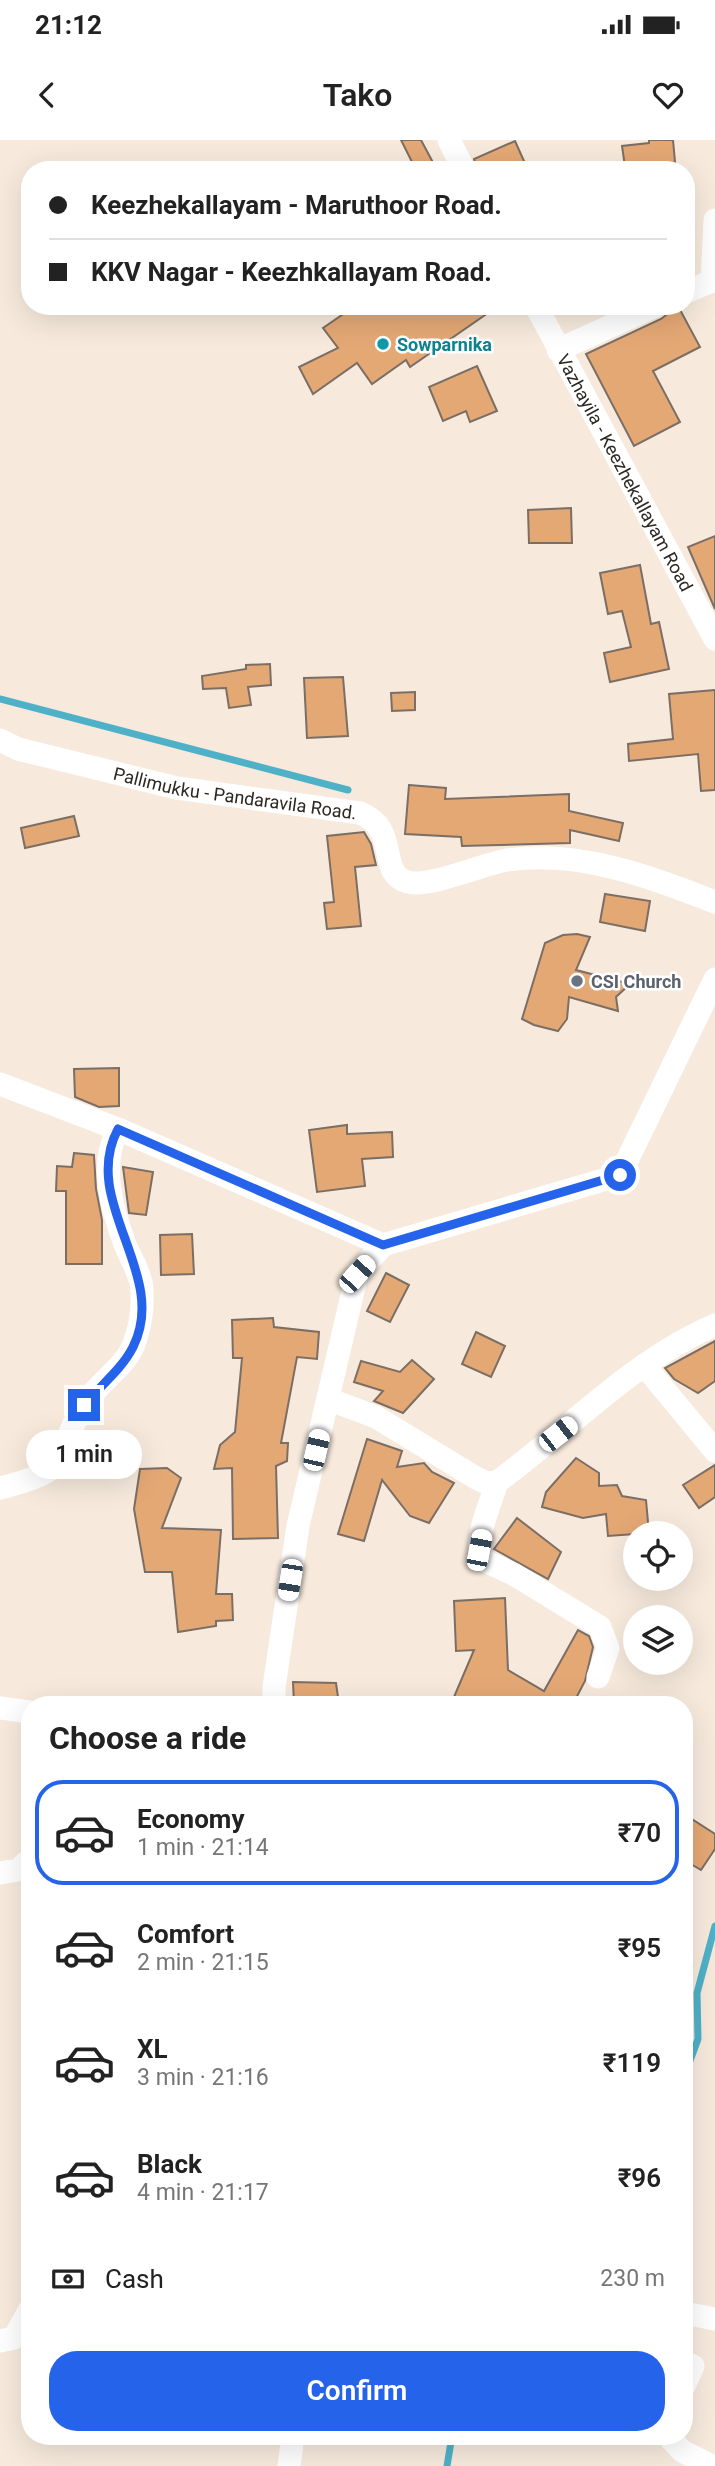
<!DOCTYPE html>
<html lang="en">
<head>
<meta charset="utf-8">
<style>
	:root { --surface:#fff; --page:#f6f6f6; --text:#222; --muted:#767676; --line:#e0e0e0; --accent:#2563eb }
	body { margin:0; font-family:Roboto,sans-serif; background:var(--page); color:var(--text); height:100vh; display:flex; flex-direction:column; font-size:26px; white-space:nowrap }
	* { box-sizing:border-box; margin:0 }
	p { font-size:23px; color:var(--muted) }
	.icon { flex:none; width:38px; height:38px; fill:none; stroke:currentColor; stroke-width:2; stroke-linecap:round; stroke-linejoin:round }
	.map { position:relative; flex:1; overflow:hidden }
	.details { position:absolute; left:21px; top:1556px; width:672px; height:749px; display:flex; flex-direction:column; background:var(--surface); border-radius:28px; box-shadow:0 7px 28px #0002 }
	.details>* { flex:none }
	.guide { position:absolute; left:21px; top:21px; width:674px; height:154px; border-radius:28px; box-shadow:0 7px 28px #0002; display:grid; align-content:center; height:154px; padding:0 28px; background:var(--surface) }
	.tools { position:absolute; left:623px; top:1381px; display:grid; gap:14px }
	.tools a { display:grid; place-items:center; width:70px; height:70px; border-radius:50%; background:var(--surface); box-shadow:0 7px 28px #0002; font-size:35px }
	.end { position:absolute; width:32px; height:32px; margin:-16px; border:9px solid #2563eb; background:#fff; box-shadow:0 0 0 4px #fff }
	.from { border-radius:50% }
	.bubble { position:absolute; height:49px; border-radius:24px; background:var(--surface); box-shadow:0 7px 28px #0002; font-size:23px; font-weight:600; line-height:49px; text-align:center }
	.car { position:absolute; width:21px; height:42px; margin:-21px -10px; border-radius:9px; box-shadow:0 0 5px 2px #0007; background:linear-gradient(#fff 24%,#345 0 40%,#fff 0 76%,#345 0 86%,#fff 0) }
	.guide b { display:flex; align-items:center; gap:24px; height:66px; font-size:26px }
	.guide b+b { border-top:2px solid var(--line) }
	.guide i { width:18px; height:18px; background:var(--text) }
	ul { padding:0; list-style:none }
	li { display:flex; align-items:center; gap:21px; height:105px; margin:0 14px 10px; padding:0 14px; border:4px solid transparent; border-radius:28px }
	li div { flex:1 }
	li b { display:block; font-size:26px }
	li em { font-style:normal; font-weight:600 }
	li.on { border-color:var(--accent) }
	li>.icon { width:63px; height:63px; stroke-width:1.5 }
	h2 { padding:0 28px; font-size:32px; line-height:84px }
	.pay { display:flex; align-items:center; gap:18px; height:77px; padding:0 28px; font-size:26px }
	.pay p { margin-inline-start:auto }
	.action { display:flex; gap:14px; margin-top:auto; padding:14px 28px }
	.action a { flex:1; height:80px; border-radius:28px; background:var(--accent); color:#fff; font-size:28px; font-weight:600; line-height:80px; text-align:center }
	.status { display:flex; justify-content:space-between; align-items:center; height:49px; padding:0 35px; background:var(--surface); direction:ltr }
	.status svg { height:19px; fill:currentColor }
	header { display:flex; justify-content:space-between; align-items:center; height:91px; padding:0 28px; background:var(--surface); font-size:32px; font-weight:600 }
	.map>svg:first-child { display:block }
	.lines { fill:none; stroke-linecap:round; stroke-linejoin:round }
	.stream { stroke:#4fb1c8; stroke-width:7 }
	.building { fill:#e4a875; stroke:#7b6e64; stroke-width:2 }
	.minor { stroke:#fff; stroke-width:23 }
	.route { stroke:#2563eb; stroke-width:9 }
	.culture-dot { fill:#0f9aa8; stroke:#fff; stroke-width:2.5 }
	.worship-dot { fill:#6b7280; stroke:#fff; stroke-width:2.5 }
	.labels { text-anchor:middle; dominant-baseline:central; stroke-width:5; stroke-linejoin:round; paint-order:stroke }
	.culture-label { font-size:18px; font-weight:bold; fill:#0d838f; stroke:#fff; text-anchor:start }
	.street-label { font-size:18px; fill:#2d2823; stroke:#fff }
	.worship-label { font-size:18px; font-weight:bold; fill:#5b616d; stroke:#fff; text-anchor:start }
</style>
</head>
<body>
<div class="status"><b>21:12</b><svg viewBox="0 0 49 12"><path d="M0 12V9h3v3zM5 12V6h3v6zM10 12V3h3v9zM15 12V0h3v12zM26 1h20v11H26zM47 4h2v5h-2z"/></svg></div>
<header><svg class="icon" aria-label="back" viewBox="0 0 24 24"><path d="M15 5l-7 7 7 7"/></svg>Tako<svg class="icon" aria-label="heart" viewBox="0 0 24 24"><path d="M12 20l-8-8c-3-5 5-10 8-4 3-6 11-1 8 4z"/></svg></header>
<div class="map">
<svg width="715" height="2326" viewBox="0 0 715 2326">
	<rect width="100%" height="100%" fill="#f7eadd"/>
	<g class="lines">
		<!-- stream -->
		<g class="stream">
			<polyline points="0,559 348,650"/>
			<polyline points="684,1937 698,1899 697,1853 715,1786"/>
			<polyline points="447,2326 452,2296"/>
		</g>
	</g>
	<!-- building -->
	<g class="building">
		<polygon points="401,0 421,0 437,30 416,30"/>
		<polygon points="649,0 673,0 675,22 625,27 622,6 649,3"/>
		<polygon points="515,1 528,30 478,30 474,19"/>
		<polygon points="355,166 498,166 410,227 406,220 372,244 357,223 313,254 299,227 338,208 323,188"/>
		<polygon points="678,166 700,207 653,231 680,282 634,306 586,214 661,179"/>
		<polygon points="477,226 497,271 470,282 466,271 443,281 429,247"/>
		<polygon points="571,368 572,403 529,403 528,370"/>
		<polygon points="715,396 715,469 688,407"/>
		<polygon points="640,425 651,484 659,482 669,529 610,542 604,513 631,507 622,471 608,474 600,433"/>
		<polygon points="270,524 271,545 248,547 251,565 229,568 226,548 203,549 202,536 246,529 246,525"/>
		<polygon points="343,537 348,596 307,598 304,538"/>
		<polygon points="715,550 715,650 701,651 698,614 629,621 628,604 673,599 669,554"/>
		<polygon points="415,552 415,570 392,571 391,553"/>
		<polygon points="409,645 446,648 445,659 569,654 569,671 623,683 619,701 570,690 570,703 462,706 461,697 405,694"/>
		<polygon points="74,676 79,696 25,708 21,688"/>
		<polygon points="364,692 371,704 376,725 355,727 361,786 327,789 324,763 334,762 327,696"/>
		<polygon points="605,754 650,761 645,791 600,782"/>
		<polygon points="577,794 590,797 576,830 630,844 616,857 618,871 569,857 567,879 558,891 534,885 522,879 545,803 563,795"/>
		<polygon points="119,928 119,966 99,967 75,957 74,929"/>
		<polygon points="347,985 347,994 392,992 393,1017 362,1019 365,1046 317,1052 309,990"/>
		<polygon points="74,1013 94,1015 96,1049 102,1080 102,1124 66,1124 66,1051 56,1051 57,1026 72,1027"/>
		<polygon points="123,1027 153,1032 146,1075 129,1073"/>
		<polygon points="192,1094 194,1134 161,1135 160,1095"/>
		<polygon points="386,1133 409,1145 390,1182 367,1171"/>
		<polygon points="273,1178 274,1187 319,1192 317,1219 297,1217 281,1303 288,1303 287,1321 276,1326 278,1398 233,1399 232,1328 214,1329 220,1305 235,1292 242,1218 233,1218 232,1180"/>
		<polygon points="476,1192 505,1206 491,1237 462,1224"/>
		<polygon points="715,1201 715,1241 698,1253 674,1239 665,1228"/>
		<polygon points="412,1220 434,1239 403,1273 374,1261 383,1251 354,1242 361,1221 400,1232"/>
		<polygon points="367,1299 402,1311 397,1327 424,1323 432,1332 454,1343 429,1383 410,1376 382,1340 364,1401 338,1394"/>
		<polygon points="576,1318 599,1333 599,1346 617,1345 622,1356 646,1360 649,1393 608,1396 606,1374 583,1378 542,1367 546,1352"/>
		<polygon points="715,1325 715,1357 699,1368 683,1345"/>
		<polygon points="167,1328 181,1338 162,1388 221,1390 216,1454 232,1454 233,1480 216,1481 216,1486 178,1492 172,1432 145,1432 134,1369 140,1329"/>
		<polygon points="517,1378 561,1412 548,1439 494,1409"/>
		<polygon points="505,1458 508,1530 544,1551 578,1490 589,1496 593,1507 585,1541 573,1564 451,1564 474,1510 456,1511 454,1461"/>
		<polygon points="293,1542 336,1543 339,1564 294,1564"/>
		<polygon points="684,1674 715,1694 715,1709 701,1730 684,1720"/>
	</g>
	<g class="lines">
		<!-- minor -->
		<g class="minor">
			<polyline points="449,0 464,30"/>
			<polyline points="686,152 712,141 715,80"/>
			<path id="s1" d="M536 166 715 499"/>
			<polyline points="558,210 655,166"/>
			<path id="s2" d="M0 600 18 609 177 648 360 673C401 689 376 734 408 742 429 748 483 724 507 720 579 710 649 736 715 762"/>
			<polyline points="0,944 118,989 383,1105"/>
			<polyline points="644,1225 715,1311"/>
			<path d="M328 1259 376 1277 476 1338 487 1343 497 1342C569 1290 633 1220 715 1185"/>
			<path d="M497 1342C490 1365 475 1396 481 1419L515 1435 600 1487 608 1508 598 1537"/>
			<path d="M0 1348C77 1329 50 1321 84 1265 97 1243 125 1228 134 1204 140 1188 143 1169 142 1151 142 1137 132 1120 126 1107 112 1070 99 1025 118 989"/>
			<polyline points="274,1564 274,1547 298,1386 357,1134 383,1105 620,1035 715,839"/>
			<polyline points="0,1568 30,1572"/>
			<polyline points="0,1733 18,1730 30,1719"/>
			<polyline points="684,2173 715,2179"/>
			<polyline points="0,2201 14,2198 30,2169"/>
			<polyline points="684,2222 693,2226 684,2246"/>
			<polyline points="668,2296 682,2311 712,2326"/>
			<polyline points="289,2326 293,2296"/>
		</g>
	</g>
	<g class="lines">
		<!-- route -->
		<path class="route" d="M84 1265C99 1247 122 1229 133 1207 170 1134 79 1062 118 989L383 1105 620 1035"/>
	</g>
	<!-- markers -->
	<circle class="culture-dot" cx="383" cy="204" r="7"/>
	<circle class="worship-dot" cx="577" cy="841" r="7"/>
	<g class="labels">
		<!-- culture labels -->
		<g class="culture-label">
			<text x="397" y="204">Sowparnika</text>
		</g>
		<!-- street labels -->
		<g class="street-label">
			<text stroke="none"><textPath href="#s1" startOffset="189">Vazhayila - Keezhekallayam Road</textPath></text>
			<text stroke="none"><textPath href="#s2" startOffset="242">Pallimukku - Pandaravila Road.</textPath></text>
		</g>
		<!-- worship labels -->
		<g class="worship-label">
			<text x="591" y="841">CSI Church</text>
		</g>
	</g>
</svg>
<div class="tools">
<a><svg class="icon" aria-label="locate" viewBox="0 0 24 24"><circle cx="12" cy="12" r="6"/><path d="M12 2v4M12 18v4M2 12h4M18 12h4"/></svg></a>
<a><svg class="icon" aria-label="layers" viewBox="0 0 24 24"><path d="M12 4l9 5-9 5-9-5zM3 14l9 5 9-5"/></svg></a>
</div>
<i class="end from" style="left:620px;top:1035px"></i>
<i class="end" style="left:84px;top:1265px"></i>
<div class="bubble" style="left:26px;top:1290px;width:116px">1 min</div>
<i class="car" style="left:357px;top:1134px;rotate:42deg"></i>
<i class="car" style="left:558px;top:1294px;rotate:52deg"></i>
<i class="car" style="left:316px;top:1310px;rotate:13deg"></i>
<i class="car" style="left:479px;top:1410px;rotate:11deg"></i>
<i class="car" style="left:290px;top:1440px;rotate:189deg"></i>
<div class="guide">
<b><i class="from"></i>Keezhekallayam - Maruthoor Road.</b>
<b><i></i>KKV Nagar - Keezhkallayam Road.</b>
</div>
<section class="details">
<h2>Choose a ride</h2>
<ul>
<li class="on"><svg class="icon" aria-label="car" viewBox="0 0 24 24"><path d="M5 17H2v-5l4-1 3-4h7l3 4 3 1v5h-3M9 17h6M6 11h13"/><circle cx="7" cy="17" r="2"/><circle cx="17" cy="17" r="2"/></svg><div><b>Economy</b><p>1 min · 21:14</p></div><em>₹70</em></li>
<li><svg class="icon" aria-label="car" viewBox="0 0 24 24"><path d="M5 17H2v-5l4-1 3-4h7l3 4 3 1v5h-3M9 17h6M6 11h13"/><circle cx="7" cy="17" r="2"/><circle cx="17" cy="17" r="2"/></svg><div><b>Comfort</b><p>2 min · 21:15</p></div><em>₹95</em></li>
<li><svg class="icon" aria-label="car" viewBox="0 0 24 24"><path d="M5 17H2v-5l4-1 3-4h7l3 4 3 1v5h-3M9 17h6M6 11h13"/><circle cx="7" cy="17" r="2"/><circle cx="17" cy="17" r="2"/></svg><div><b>XL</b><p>3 min · 21:16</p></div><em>₹119</em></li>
<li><svg class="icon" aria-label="car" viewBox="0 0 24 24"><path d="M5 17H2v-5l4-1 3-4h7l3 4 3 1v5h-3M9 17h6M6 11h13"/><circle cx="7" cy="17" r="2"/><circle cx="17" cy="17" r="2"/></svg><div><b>Black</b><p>4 min · 21:17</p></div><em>₹96</em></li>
</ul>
<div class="pay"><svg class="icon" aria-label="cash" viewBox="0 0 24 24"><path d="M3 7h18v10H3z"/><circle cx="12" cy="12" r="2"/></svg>Cash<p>230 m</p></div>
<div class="action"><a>Confirm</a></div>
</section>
</div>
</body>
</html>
